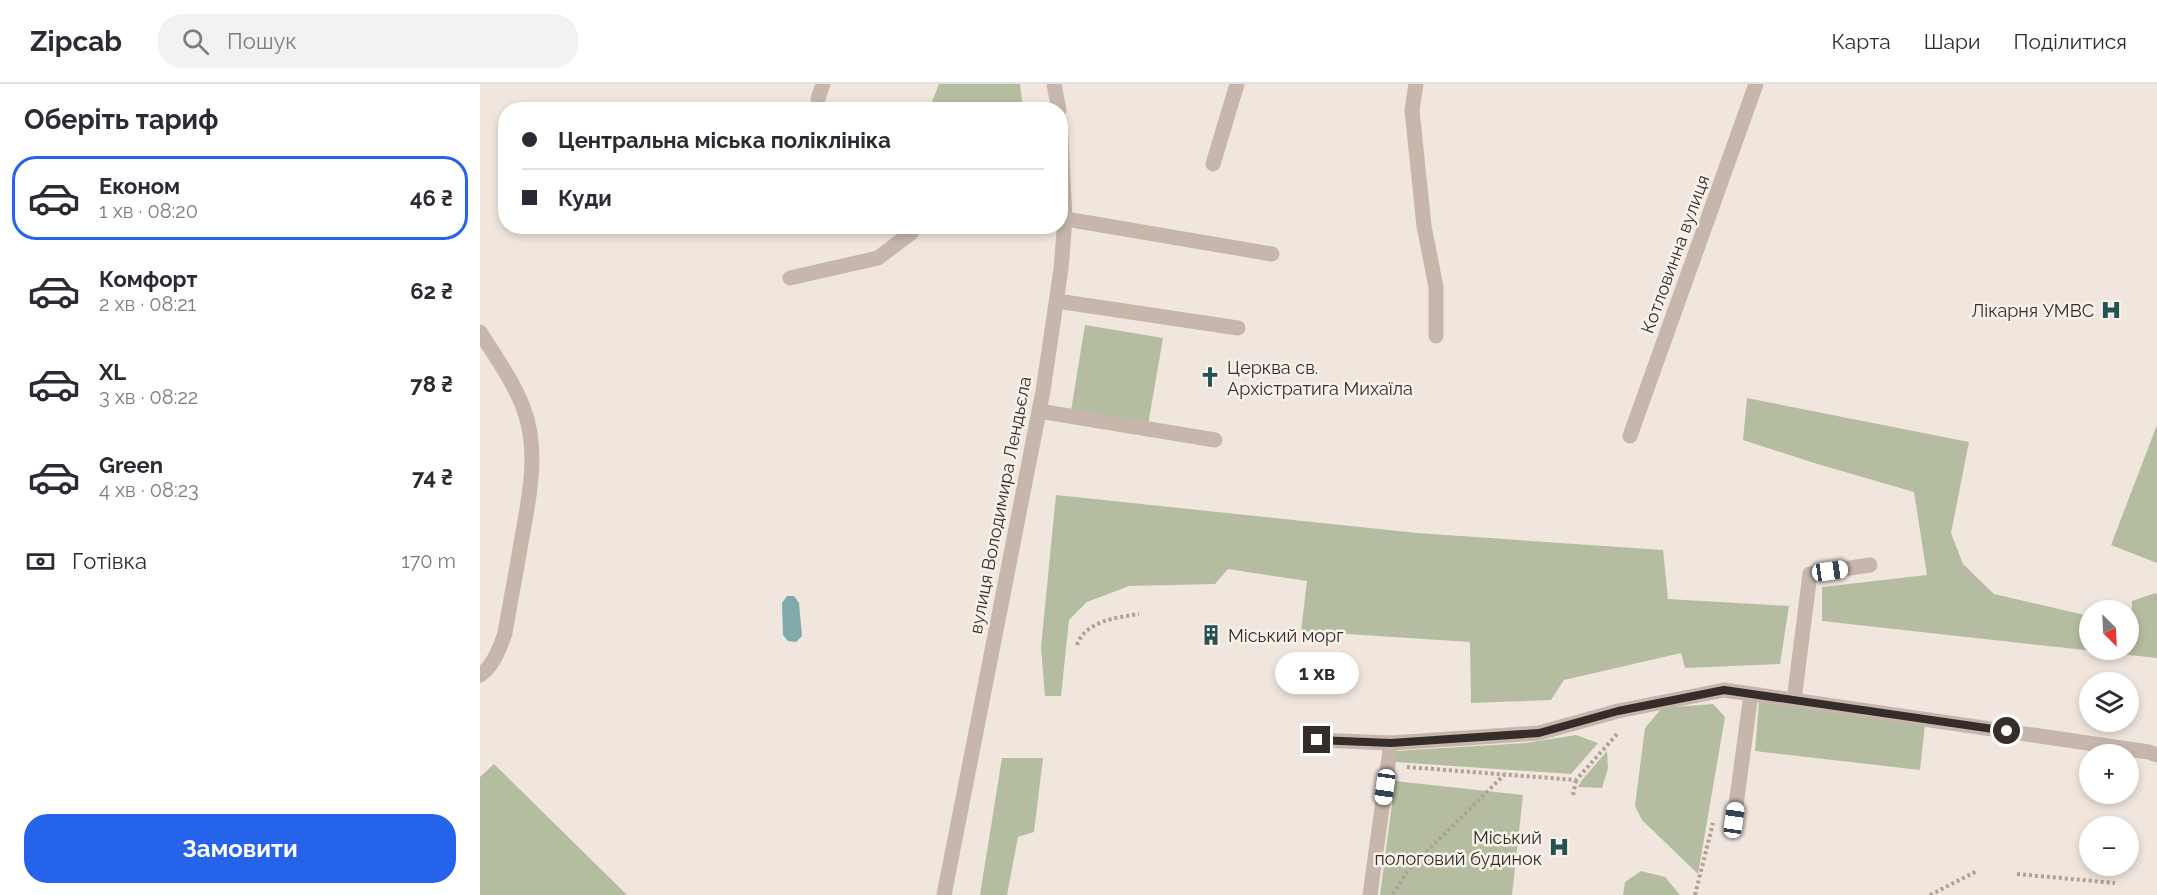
<!DOCTYPE html>
<html lang="uk">
<head>
<meta charset="utf-8">
<style>
	:root { --surface:#fff; --page:#f2f2f3; --text:#2b2b33; --muted:#7c7c81; --line:#e1e1e2; --accent:#2563eb }
	body { margin:0; font-family:Raleway,sans-serif; background:var(--page); color:var(--text); height:100vh; display:flex; flex-direction:column; font-size:22px; white-space:nowrap }
	* { box-sizing:border-box; margin:0 }
	p { font-size:20px; color:var(--muted) }
	.icon { flex:none; width:33px; height:33px; fill:none; stroke:currentColor; stroke-width:2; stroke-linecap:round; stroke-linejoin:round }
	.map { position:relative; flex:1; overflow:hidden }
	.sheet { display:flex; flex-direction:column; background:var(--surface); width:480px }
	.sheet>* { flex:none }
	.top-card { position:absolute; left:18px; top:18px; width:570px; height:132px; border-radius:24px; box-shadow:0 3px 9px #0003; display:grid; align-content:center; height:132px; padding:0 24px; background:var(--surface) }
	.needle { width:39px; rotate:156deg }
	.fabs { position:absolute; left:1599px; top:516px; display:grid; gap:12px }
	.fabs a { display:grid; place-items:center; width:60px; height:60px; border-radius:50%; background:var(--surface); box-shadow:0 3px 9px #0003; font-size:30px }
	.end { position:absolute; width:27px; height:27px; margin:-14px; border:8px solid #352d2a; background:#fff; box-shadow:0 0 0 3px #fff }
	.from { border-radius:50% }
	.bubble { position:absolute; height:42px; border-radius:21px; background:var(--surface); box-shadow:0 3px 9px #0003; font-size:20px; font-weight:700; line-height:42px; text-align:center }
	.car { position:absolute; width:18px; height:36px; margin:-18px -9px; border-radius:8px; box-shadow:0 0 4px 2px #0007; background:linear-gradient(#fff 24%,#345 0 40%,#fff 0 76%,#345 0 86%,#fff 0) }
	.top-card b { display:flex; align-items:center; gap:21px; height:57px; font-size:22px }
	.top-card b+b { border-top:2px solid var(--line) }
	.top-card i { width:15px; height:15px; background:var(--text) }
	ul { padding:0; list-style:none }
	li { display:flex; align-items:center; gap:18px; height:84px; margin:0 12px 9px; padding:0 12px; border:3px solid transparent; border-radius:24px }
	li div { flex:1 }
	li b { display:block; font-size:22px }
	li em { font-style:normal; font-weight:700 }
	li.on { border-color:var(--accent) }
	li>.icon { width:54px; height:54px; stroke-width:1.5 }
	h2 { padding:0 24px; font-size:27px; line-height:72px }
	.pay { display:flex; align-items:center; gap:15px; height:66px; padding:0 24px; font-size:22px }
	.pay p { margin-inline-start:auto }
	.button { display:flex; gap:12px; margin-top:auto; padding:12px 24px }
	.button a { flex:1; height:69px; border-radius:24px; background:var(--accent); color:#fff; font-size:24px; font-weight:700; line-height:69px; text-align:center }
	header { display:flex; align-items:center; gap:36px; box-sizing:border-box; height:84px; padding:0 30px; background:var(--surface); border-bottom:2px solid var(--line) }
	header strong { font-size:28px }
	nav { display:flex; gap:33px; margin-inline-start:auto; font-size:21px }
	.search { width:420px; height:54px; background:var(--page); display:flex; align-items:center; gap:15px; box-sizing:border-box; padding:0 21px; border-radius:24px; color:var(--muted); font-size:22px }
	main { display:flex; flex:1; min-height:0 }
	.map>svg:first-child { display:block }
	.green { fill:#b5bda0 }
	.water { fill:#80aaa9 }
	.lines { fill:none; stroke-linecap:round; stroke-linejoin:round }
	.path { stroke:#b2a096; stroke-width:4; stroke-dasharray:3 3; stroke-linecap:butt }
	.service { stroke:#c7b6ab; stroke-width:15 }
	.minor { stroke:#c7b6ab; stroke-width:15 }
	.tertiary { stroke:#c7b6ab; stroke-width:15 }
	.route { stroke:#352d2a; stroke-width:8 }
	.labels { text-anchor:middle; dominant-baseline:central; stroke-width:5; stroke-linejoin:round; paint-order:stroke }
	.street-label { font-size:18px; fill:#352d2a; stroke:#f8f1ea }
	.poi-label { font-size:18px; fill:#352d2a; stroke:#f8f1ea; text-anchor:end }
</style>
</head>
<body>
<header>
<strong>Zipcab</strong>
<div class="search"><svg class="icon" aria-label="search" viewBox="0 0 24 24"><circle cx="10" cy="10" r="6"/><path d="M15 15l6 6"/></svg>Пошук</div>
<nav><a>Карта</a><a>Шари</a><a>Поділитися</a></nav>
</header>
<main>
<section class="sheet">
<h2>Оберіть тариф</h2>
<ul>
<li class="on"><svg class="icon" aria-label="car" viewBox="0 0 24 24"><path d="M5 17H2v-5l4-1 3-4h7l3 4 3 1v5h-3M9 17h6M6 11h13"/><circle cx="7" cy="17" r="2"/><circle cx="17" cy="17" r="2"/></svg><div><b>Економ</b><p>1 хв · 08:20</p></div><em>46 ₴</em></li>
<li><svg class="icon" aria-label="car" viewBox="0 0 24 24"><path d="M5 17H2v-5l4-1 3-4h7l3 4 3 1v5h-3M9 17h6M6 11h13"/><circle cx="7" cy="17" r="2"/><circle cx="17" cy="17" r="2"/></svg><div><b>Комфорт</b><p>2 хв · 08:21</p></div><em>62 ₴</em></li>
<li><svg class="icon" aria-label="car" viewBox="0 0 24 24"><path d="M5 17H2v-5l4-1 3-4h7l3 4 3 1v5h-3M9 17h6M6 11h13"/><circle cx="7" cy="17" r="2"/><circle cx="17" cy="17" r="2"/></svg><div><b>XL</b><p>3 хв · 08:22</p></div><em>78 ₴</em></li>
<li><svg class="icon" aria-label="car" viewBox="0 0 24 24"><path d="M5 17H2v-5l4-1 3-4h7l3 4 3 1v5h-3M9 17h6M6 11h13"/><circle cx="7" cy="17" r="2"/><circle cx="17" cy="17" r="2"/></svg><div><b>Green</b><p>4 хв · 08:23</p></div><em>74 ₴</em></li>
</ul>
<div class="pay"><svg class="icon" aria-label="cash" viewBox="0 0 24 24"><path d="M3 7h18v10H3z"/><circle cx="12" cy="12" r="2"/></svg>Готівка<p>170 m</p></div>
<div class="button"><a>Замовити</a></div>
</section>
<div class="map">
<svg width="1677" height="811" viewBox="0 0 1677 811">
	<rect width="100%" height="100%" fill="#f0e6de"/>
	<!-- green -->
	<g class="green">
		<polygon points="459,0 540,0 543,25 449,25"/>
		<polygon points="605,241 683,254 668,341 591,327"/>
		<polygon points="1267,314 1489,358 1471,449 1483,480 1514,510 1609,532 1610,566 1648,566 1649,541 1651,541 1652,517 1675,509 1677,510 1677,574 1342,537 1342,503 1447,491 1434,408 1334,379 1263,356"/>
		<polygon points="1677,341 1677,479 1631,461"/>
		<polygon points="576,411 937,449 1183,466 1188,515 1309,522 1300,580 1205,584 1201,569 1084,596 1071,616 991,619 990,558 821,547 827,497 748,485 735,500 649,502 607,518 589,536 581,612 565,612 561,563"/>
		<polygon points="1279,618 1445,641 1440,686 1275,667"/>
		<polygon points="1233,620 1245,633 1218,790 1162,736 1155,722 1165,644 1182,624"/>
		<polygon points="1096,651 1118,659 1091,690 916,678 915,667 1046,659"/>
		<polygon points="1127,667 1128,684 1122,704 1098,703 1102,696"/>
		<polygon points="522,674 563,674 554,748 538,753 527,811 500,811"/>
		<polygon points="14,680 147,811 0,811 0,693"/>
		<polygon points="915,697 1043,711 1032,811 900,811"/>
		<polygon points="1161,787 1185,793 1200,811 1143,811 1145,798"/>
	</g>
	<!-- water -->
	<polygon class="water" points="307,512 314,512 319,519 322,552 316,558 308,557 303,551 302,519"/>
	<g class="lines">
		<!-- path -->
		<g class="path">
			<path d="M597 561C605 537 638 533 659 530"/>
			<polyline points="927,683 1096,696 1138,649"/>
			<polyline points="1093,711 1096,696"/>
			<polyline points="1537,790 1635,799"/>
			<polyline points="913,810 928,786 1024,691"/>
			<polyline points="1215,811 1233,739"/>
			<polyline points="1450,811 1497,787"/>
		</g>
		<!-- service -->
		<g class="service">
			<polyline points="338,15 343,0"/>
			<polyline points="733,80 757,0"/>
			<polyline points="580,134 792,170"/>
			<polyline points="310,194 398,174 431,149 433,142"/>
			<polyline points="577,217 758,244"/>
			<polyline points="559,327 735,356"/>
			<polyline points="1314,616 1330,490 1390,481"/>
			<polyline points="837,656 911,659 1059,649 1138,627 1244,606 1669,668 1677,671"/>
			<polyline points="1254,736 1271,610"/>
			<polyline points="890,811 911,659"/>
		</g>
		<!-- minor -->
		<g class="minor">
			<polyline points="936,0 932,26 944,142 956,203 956,252"/>
			<path d="M0 248C15 272 33 297 43 323 60 366 49 415 41 459 36 489 30 519 25 549 20 563 14 582 0 591"/>
			<polyline points="1150,352 1276,0"/>
		</g>
		<!-- tertiary -->
		<g class="tertiary">
			<polyline points="574,0 579,26"/>
			<polyline points="464,811 563,307 581,185 585,135 580,36"/>
		</g>
	</g>
	<g class="lines">
		<!-- route -->
		<polyline class="route" points="837,656 911,659 1059,649 1138,627 1244,606 1527,647"/>
	</g>
	<!-- icons -->
	<defs>
		<g id="hospital-bare" transform="scale(1.62)"><path d="M-5-5h3v3.5h4V-5h3V5h-3V1.5h-4V5h-3Z" fill="#245252" stroke="#f8f1ea" stroke-width="2.5" paint-order="stroke"/></g>
		<g id="church-bare" transform="scale(1.62)"><path d="M-1.2-6h2.4v3.5h3.3v2.4h-3.3V6h-2.4V-.1h-3.3v-2.4h3.3Z" fill="#245252" stroke="#f8f1ea" stroke-width="2.5" paint-order="stroke"/></g>
		<g id="building-bare" transform="scale(1.62)"><path d="M-4-6H4V6H1V3H-1V6H-4ZM-2.5-4.3h1.7v1.8h-1.7ZM.8-4.3h1.7v1.8H.8ZM-2.5-1h1.7V.8h-1.7ZM.8-1h1.7V.8H.8Z" fill="#245252" stroke="#f8f1ea" stroke-width="2.5" paint-order="stroke"/></g>
	</defs>
	<g fill-rule="evenodd">
		<use href="#hospital-bare" x="1631" y="226"/>
		<use href="#church-bare" x="730" y="293"/>
		<use href="#building-bare" x="731" y="551"/>
		<use href="#hospital-bare" x="1079" y="763"/>
	</g>
	<g class="labels">
		<!-- street labels -->
		<g class="street-label">
			<text transform="translate(1195 170) rotate(-70)">Котловинна вулиця</text>
			<text transform="translate(520 421) rotate(-79)">вулиця Володимира Лендьєла</text>
		</g>
		<!-- poi labels -->
		<g class="poi-label">
			<text x="1614" y="226">Лікарня УМВС</text>
			<text x="747" y="283" text-anchor="start">Церква св.<tspan x="747" dy="21">Архістратига Михаїла</tspan></text>
			<text x="748" y="551" text-anchor="start">Міський морг</text>
			<text x="1062" y="753">Міський<tspan x="1062" dy="21">пологовий будинок</tspan></text>
		</g>
	</g>
</svg>
<div class="fabs">
<a><svg class="needle" viewBox="-14 -14 28 28"><path d="M0-13l5 13h-10z" fill="#e53935"/><path d="M0 13l5-13h-10z" fill="#7c7c81"/></svg></a>
<a><svg class="icon" aria-label="layers" viewBox="0 0 24 24"><path d="M12 4l9 5-9 5-9-5zM3 14l9 5 9-5"/></svg></a>
<a>+</a>
<a>−</a>
</div>
<i class="end from" style="left:1527px;top:647px"></i>
<i class="end" style="left:837px;top:656px"></i>
<div class="bubble" style="left:795px;top:568px;width:84px">1 хв</div>
<i class="car" style="left:1350px;top:487px;rotate:82deg"></i>
<i class="car" style="left:905px;top:703px;rotate:188deg"></i>
<i class="car" style="left:1254px;top:736px;rotate:8deg"></i>
<div class="top-card">
<b><i class="from"></i>Центральна міська поліклініка</b>
<b><i></i>Куди</b>
</div>
</div>
</main>
</body>
</html>
